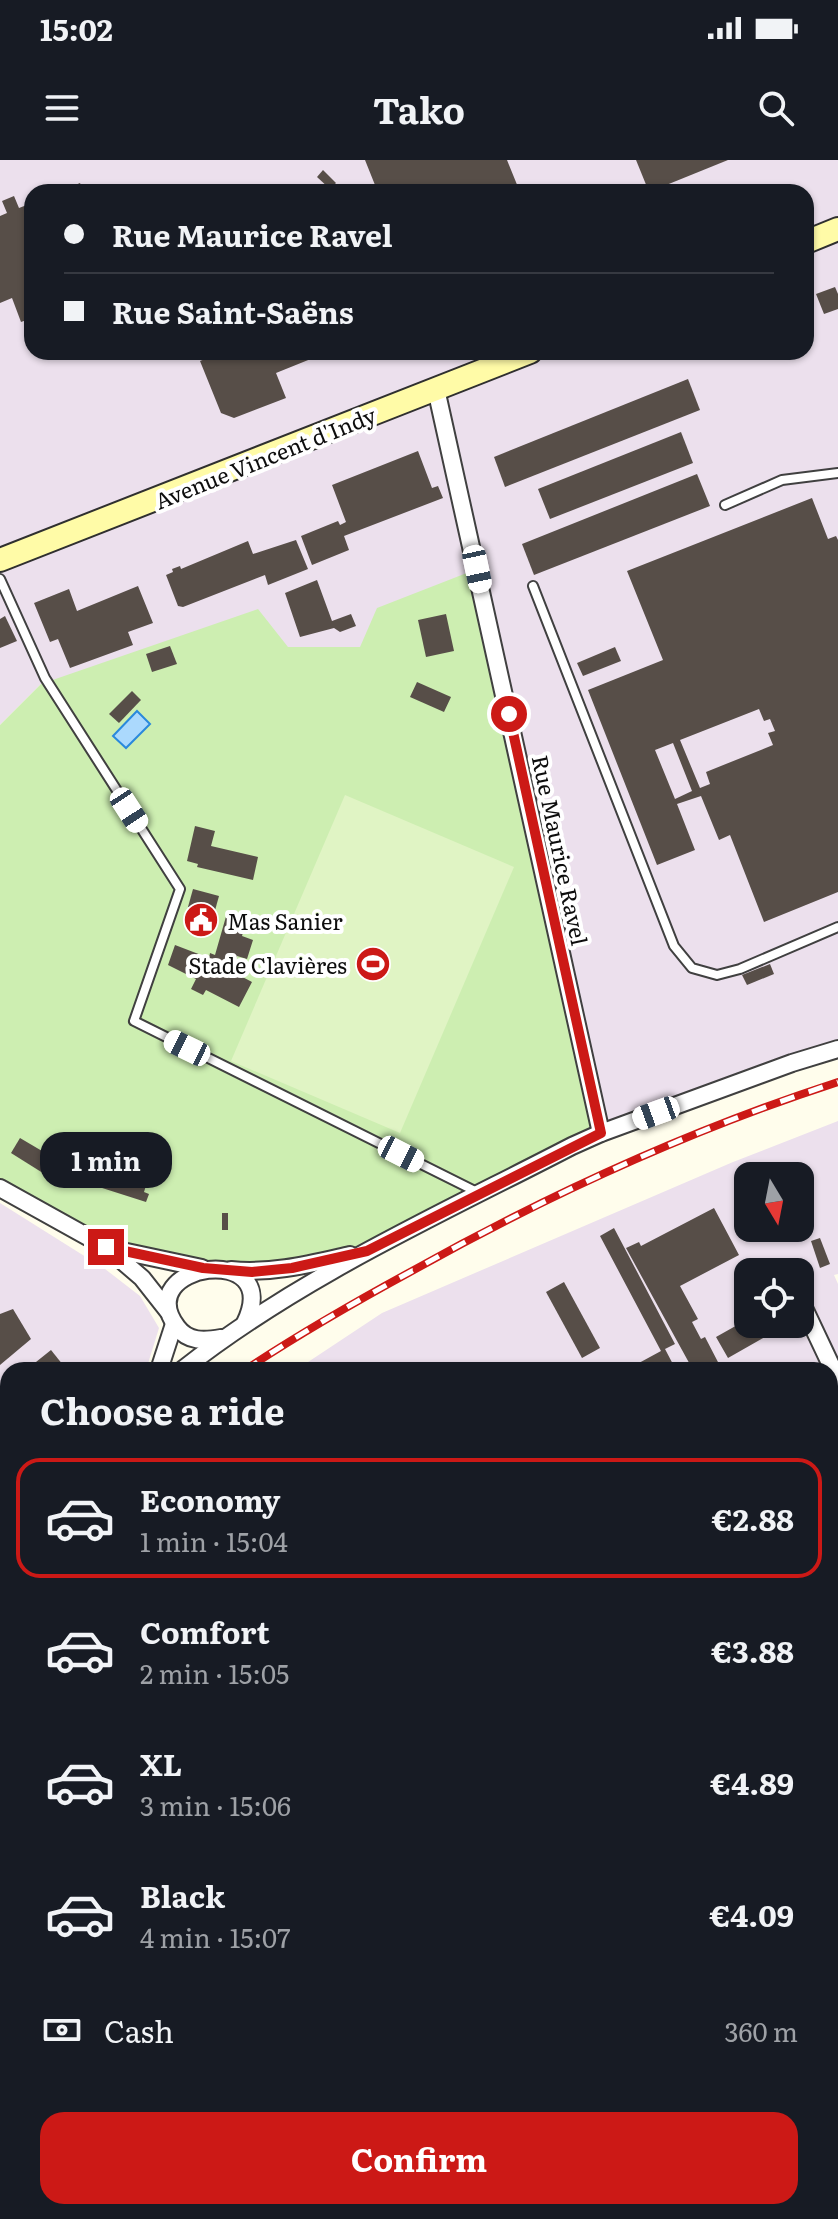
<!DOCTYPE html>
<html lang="en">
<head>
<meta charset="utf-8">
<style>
	:root { --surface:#171b24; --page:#242831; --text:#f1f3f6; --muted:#9ea1a6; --line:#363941; --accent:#cc1916 }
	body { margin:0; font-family:Literata,serif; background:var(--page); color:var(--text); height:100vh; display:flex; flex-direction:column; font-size:30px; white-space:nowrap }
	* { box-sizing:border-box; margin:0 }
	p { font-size:26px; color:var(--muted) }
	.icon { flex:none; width:44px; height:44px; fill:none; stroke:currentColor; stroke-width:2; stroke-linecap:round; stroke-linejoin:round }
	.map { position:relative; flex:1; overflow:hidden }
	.panel { position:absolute; left:0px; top:1202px; width:838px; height:858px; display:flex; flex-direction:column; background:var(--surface); border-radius:24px 24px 0 0; box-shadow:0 2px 6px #0004 }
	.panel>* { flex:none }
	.top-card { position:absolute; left:24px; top:24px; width:790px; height:176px; border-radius:24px; box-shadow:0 2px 6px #0004; display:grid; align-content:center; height:176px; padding:0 40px; background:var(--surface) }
	.needle { width:52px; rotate:170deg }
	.fabs { position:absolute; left:734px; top:1002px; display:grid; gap:16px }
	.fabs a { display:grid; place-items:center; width:80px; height:80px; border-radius:16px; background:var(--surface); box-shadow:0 2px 6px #0004; font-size:40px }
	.end { position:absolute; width:36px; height:36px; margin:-18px; border:10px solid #cc1916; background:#fff; box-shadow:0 0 0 4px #fff }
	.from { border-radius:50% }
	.bubble { position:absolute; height:56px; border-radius:24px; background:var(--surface); box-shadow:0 2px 6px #0004; font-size:26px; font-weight:700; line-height:56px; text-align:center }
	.car { position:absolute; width:24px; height:48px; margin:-24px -12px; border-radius:10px; box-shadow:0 0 6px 2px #0007; background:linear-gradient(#fff 24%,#345 0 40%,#fff 0 76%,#345 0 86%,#fff 0) }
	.top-card b { display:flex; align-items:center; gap:28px; height:76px; font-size:30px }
	.top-card b+b { border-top:2px solid var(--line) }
	.top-card i { width:20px; height:20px; background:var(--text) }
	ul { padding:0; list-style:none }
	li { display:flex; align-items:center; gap:24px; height:120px; margin:0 16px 12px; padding:0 24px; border:4px solid transparent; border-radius:24px }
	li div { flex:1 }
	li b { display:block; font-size:30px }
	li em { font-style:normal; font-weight:700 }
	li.on { border-color:var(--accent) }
	li>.icon { width:72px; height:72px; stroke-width:1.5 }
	h2 { padding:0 40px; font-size:36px; line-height:96px }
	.pay { display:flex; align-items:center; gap:20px; height:88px; padding:0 40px; font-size:30px }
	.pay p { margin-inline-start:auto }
	.action { display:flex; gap:16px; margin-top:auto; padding:16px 40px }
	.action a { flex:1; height:92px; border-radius:24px; background:var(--accent); color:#fff; font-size:32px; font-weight:700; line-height:92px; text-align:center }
	.status { display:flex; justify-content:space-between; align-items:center; height:56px; padding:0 40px; background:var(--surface); direction:ltr }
	.status svg { height:22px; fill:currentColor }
	header { display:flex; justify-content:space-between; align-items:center; height:104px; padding:0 40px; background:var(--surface); font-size:36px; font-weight:700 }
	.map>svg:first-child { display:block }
	.industrial { fill:#ece0ed; fill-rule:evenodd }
	.green { fill:#cdeeb1 }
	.pitch { fill:#e0f4c4 }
	.water { fill:#abd9fd; stroke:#2a89dc; stroke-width:2 }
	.building { fill:#574e48; fill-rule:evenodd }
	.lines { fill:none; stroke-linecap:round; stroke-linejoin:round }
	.lane-casing { stroke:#404040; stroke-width:12 }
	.street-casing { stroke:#404040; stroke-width:20 }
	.secondary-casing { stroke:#2f2f2f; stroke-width:26 }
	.lane { stroke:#fff; stroke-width:8 }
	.street { stroke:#fff; stroke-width:16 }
	.secondary { stroke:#fffba7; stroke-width:22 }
	.rail-casing { stroke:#cc1916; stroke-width:8 }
	.rail { stroke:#fff; stroke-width:5; stroke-dasharray:15; stroke-linecap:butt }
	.route { stroke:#cc1916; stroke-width:10 }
	.labels { text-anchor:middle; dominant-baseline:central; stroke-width:8; stroke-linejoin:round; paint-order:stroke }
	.street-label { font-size:22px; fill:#0d0d0d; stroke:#fff }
	.poi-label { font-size:22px; fill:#0d0d0d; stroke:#fff; text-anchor:start }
</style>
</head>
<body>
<div class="status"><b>15:02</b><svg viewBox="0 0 49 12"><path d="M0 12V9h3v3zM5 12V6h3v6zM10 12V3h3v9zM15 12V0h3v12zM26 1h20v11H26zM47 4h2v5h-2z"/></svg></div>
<header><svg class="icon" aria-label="menu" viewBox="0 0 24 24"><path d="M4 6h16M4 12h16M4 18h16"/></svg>Tako<svg class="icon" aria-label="search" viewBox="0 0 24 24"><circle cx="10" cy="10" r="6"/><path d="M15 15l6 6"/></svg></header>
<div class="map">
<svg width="838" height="2059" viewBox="0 0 838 2059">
	<rect width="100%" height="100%" fill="#fffdec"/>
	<!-- industrial -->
	<g class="industrial">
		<path d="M0 0H838V883L601 973 360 487H288L41 524 0 565ZM32 32H806V192H32Z"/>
		<path d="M838 961V1114L834 1115 838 1124V1494L830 1498V1210H296L382 1153 733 1002ZM748 1016H800V1068H748ZM748 1112H800V1164H748Z"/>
		<polygon points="0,1043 105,1109 140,1136 159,1168 146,1210 8,1210 8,1329 0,1335"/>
		<polygon points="8,1412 8,2019 0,2031 0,1419"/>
	</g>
	<!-- green -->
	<polygon class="green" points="477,409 601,973 367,1091 262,1112 106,1087 0,1027 0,565 41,524 258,449 288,487 360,487 377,448"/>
	<!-- pitch -->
	<polygon class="pitch" points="345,635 514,707 400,973 231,901"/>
	<!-- water -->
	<g class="water">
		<polygon points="137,551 150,564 126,588 113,576"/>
		<polygon points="8,2019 8,2052 32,2052 27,2059 0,2059 0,2031"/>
	</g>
	<!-- building -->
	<g class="building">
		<polygon points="365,0 507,0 520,32 365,32 364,30 375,25"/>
		<polygon points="636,0 728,0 649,32"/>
		<polygon points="323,10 336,23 330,29 317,17"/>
		<polygon points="80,23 84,32 59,32"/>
		<polygon points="14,36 19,48 32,43 32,158 21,162 12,138 0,143 0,56 7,53 2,41"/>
		<polygon points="835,127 838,134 838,149 824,154 816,134"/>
		<polygon points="222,192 328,192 276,213 286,238 234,258 221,253 200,201"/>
		<polygon points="688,219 700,250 505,327 494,297"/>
		<polygon points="681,272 693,303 550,359 538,329"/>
		<polygon points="418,291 432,328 438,326 443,338 344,376 349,390 312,405 301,376 338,361 340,365 346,362 332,325"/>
		<polygon points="697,314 710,346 534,415 522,384"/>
		<path d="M812 338 828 379 836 376 838 380V732L764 762 730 675 719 680 701 636 677 644 695 690 657 705 588 530 663 500 627 411ZM759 549 764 561 770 559 775 571 768 573 773 585 706 612 710 624 700 628 680 580ZM673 583 692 631 675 639 655 590Z"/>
		<polygon points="296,380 308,409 268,425 265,415 183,447 178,446 166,415 173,412 172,409 180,406 181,409 248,381 253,394"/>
		<polygon points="317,420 332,461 351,454 356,466 340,472 334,468 300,477 285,433"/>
		<polygon points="138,426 153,463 128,472 133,485 70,508 58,479 50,482 34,443 69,429 77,451"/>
		<polygon points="446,454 454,491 426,497 418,460"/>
		<polygon points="5,456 17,481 0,488 0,459"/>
		<polygon points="170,486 177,504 152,512 146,494"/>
		<polygon points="615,487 621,501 583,516 577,503"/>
		<polygon points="417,522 451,537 444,552 410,537"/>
		<polygon points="132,531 141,540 119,563 109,554"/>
		<polygon points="195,666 215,671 211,686 258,697 253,720 197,707 198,704 187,701"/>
		<polygon points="193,729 219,736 214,754 188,747"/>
		<polygon points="227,753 247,758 242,776 253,780 247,799 237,796 233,812 252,822 239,847 206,830 203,835 191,829 196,819 168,805 175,785 209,798 210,793 215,795"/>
		<polygon points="770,804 774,814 747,825 742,815"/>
		<polygon points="20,978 64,1004 54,1020 11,993"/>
		<polygon points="94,1002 148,1019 144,1032 149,1034 146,1042 99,1027 101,1022 89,1018"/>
		<polygon points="714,1048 739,1095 680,1126 698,1159 692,1162 701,1179 705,1177 719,1204 707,1210 693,1210 626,1088 639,1082 641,1086"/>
		<rect x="222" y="1053" width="6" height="17"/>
		<polygon points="614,1068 675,1184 665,1189 676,1210 626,1210 661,1191 600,1076"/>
		<polygon points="820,1078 830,1104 820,1108 811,1081"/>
		<polygon points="564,1122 600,1188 582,1198 546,1132"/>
		<polygon points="13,1149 31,1179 0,1205 0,1154"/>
		<polygon points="748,1159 748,1164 766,1164 772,1173 728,1198 716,1177"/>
		<polygon points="51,1190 67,1210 26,1210"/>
		<polygon points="8,1224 8,1278 0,1285 0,1231"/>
		<polygon points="838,1336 838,1360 830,1363 830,1340"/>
		<polygon points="838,1411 838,1451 830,1455 830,1415"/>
		<polygon points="8,1466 8,1539 0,1543 0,1470"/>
		<polygon points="838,1635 838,1656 830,1646 830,1641"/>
		<polygon points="838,1796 838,1843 831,1850 830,1804"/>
		<polygon points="830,1881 838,1884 838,1904 830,1900"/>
		<polygon points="397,2052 429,2052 435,2059 403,2059"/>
		<polygon points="516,2052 559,2052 563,2057 543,2059 547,2056 545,2054 538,2059 521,2059"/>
		<polygon points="724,2052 756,2052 748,2059 741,2059 737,2054 730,2059"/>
	</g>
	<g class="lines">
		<!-- lane casing -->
		<g class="lane-casing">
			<g id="lane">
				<polyline points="725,345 782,320 838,313"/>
				<polyline points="0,419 45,518 180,729 134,861 477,1032"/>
				<polyline points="533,426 674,786 692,808 717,815 740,809 838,767"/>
			</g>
		</g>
		<!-- street casing -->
		<g class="street-casing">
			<g id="street">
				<polyline points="436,229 601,973"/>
				<polyline points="0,1028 106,1087 142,1118 168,1151"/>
				<polyline points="108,1088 202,1108"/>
				<path d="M231 1110C272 1114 310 1104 350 1095"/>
				<polyline points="804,1148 838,1220"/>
				<path d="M221 1178C204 1181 188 1182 177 1167 129 1103 285 1080 245 1163"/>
				<polyline points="159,1210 174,1164"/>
				<path d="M182 1210C300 1117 439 1055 572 986L601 973 792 903 838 889"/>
				<polyline points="830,1276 838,1272"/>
				<polyline points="0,1346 8,1340"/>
				<polyline points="0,1680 8,1678"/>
				<polyline points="830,1739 838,1732"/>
				<polyline points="472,2052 478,2059"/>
				<polyline points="774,2052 777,2059"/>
				<polyline points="358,2059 364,2052"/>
				<polyline points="584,2059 592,2052"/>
			</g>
		</g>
		<!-- secondary casing -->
		<g class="secondary-casing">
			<g id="secondary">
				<polyline points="806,82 838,69"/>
				<polyline points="0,400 530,192"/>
				<polyline points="830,1481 838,1477"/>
				<polyline points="0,2003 8,1992"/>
			</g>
		</g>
		<!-- lane -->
		<use href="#lane" class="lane"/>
		<!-- street -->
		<use href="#street" class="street"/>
		<!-- secondary -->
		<use href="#secondary" class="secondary"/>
		<!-- rail casing -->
		<g class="rail-casing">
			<g id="rail">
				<path d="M245 1210C299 1174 355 1142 412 1111 548 1035 690 970 838 922"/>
				<polyline points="0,1389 8,1383"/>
			</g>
		</g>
		<!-- rail -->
		<use href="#rail" class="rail"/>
	</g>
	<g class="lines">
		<!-- route -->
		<polyline class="route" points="106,1087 203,1108 252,1112 292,1108 367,1091 601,973 509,554"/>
	</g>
	<!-- icons -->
	<defs>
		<g id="civic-disc" transform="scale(1.8)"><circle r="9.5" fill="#cc1916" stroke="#fff"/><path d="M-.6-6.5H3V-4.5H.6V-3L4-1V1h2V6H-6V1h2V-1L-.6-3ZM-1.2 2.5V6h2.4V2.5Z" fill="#fff"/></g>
		<g id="stadium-disc" transform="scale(1.8)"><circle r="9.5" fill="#cc1916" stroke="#fff"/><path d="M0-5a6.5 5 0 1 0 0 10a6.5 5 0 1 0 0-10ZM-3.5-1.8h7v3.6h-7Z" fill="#fff"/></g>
	</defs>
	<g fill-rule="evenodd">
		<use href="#civic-disc" x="201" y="760"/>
		<use href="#stadium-disc" x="373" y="804"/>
	</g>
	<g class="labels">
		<!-- street labels -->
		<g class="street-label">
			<text transform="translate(265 297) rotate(-22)">Avenue Vincent d'Indy</text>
			<text transform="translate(561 690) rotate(78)">Rue Maurice Ravel</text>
		</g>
		<!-- poi labels -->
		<g class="poi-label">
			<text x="227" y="760">Mas Sanier</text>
			<text x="347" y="804" text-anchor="end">Stade Clavières</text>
		</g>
	</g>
</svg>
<div class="fabs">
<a><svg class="needle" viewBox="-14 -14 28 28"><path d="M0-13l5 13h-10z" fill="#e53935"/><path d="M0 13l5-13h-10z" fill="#9ea1a6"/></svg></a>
<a><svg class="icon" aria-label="locate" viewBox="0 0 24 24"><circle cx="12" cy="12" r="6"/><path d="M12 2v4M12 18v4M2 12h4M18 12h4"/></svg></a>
</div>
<i class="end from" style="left:509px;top:554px"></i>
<i class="end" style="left:106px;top:1087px"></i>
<div class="bubble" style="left:40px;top:972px;width:132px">1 min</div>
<i class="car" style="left:477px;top:409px;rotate:168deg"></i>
<i class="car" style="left:129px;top:650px;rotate:147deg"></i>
<i class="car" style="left:187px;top:888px;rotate:296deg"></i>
<i class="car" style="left:656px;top:953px;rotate:250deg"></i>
<i class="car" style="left:401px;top:994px;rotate:117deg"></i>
<div class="top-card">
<b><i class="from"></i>Rue Maurice Ravel</b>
<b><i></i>Rue Saint-Saëns</b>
</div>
<section class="panel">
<h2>Choose a ride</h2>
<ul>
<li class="on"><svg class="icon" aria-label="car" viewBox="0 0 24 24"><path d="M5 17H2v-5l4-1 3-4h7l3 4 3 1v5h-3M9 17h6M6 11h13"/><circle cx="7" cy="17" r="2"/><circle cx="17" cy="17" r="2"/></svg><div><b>Economy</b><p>1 min · 15:04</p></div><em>€2.88</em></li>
<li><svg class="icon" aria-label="car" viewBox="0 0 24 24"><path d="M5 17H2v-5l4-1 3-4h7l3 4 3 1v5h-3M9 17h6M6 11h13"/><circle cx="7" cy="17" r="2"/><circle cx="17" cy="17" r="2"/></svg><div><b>Comfort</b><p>2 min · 15:05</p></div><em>€3.88</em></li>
<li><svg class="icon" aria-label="car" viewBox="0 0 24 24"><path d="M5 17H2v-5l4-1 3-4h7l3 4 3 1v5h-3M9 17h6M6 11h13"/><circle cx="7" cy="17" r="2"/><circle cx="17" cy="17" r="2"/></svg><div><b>XL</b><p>3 min · 15:06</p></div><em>€4.89</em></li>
<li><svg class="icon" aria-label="car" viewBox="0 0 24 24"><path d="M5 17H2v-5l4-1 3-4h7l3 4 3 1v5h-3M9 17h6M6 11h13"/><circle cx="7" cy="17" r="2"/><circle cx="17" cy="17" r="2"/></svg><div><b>Black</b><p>4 min · 15:07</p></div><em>€4.09</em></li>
</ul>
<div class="pay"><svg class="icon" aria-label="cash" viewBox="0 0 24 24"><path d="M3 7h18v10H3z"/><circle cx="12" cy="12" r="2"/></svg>Cash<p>360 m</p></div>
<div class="action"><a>Confirm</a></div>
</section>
</div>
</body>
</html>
